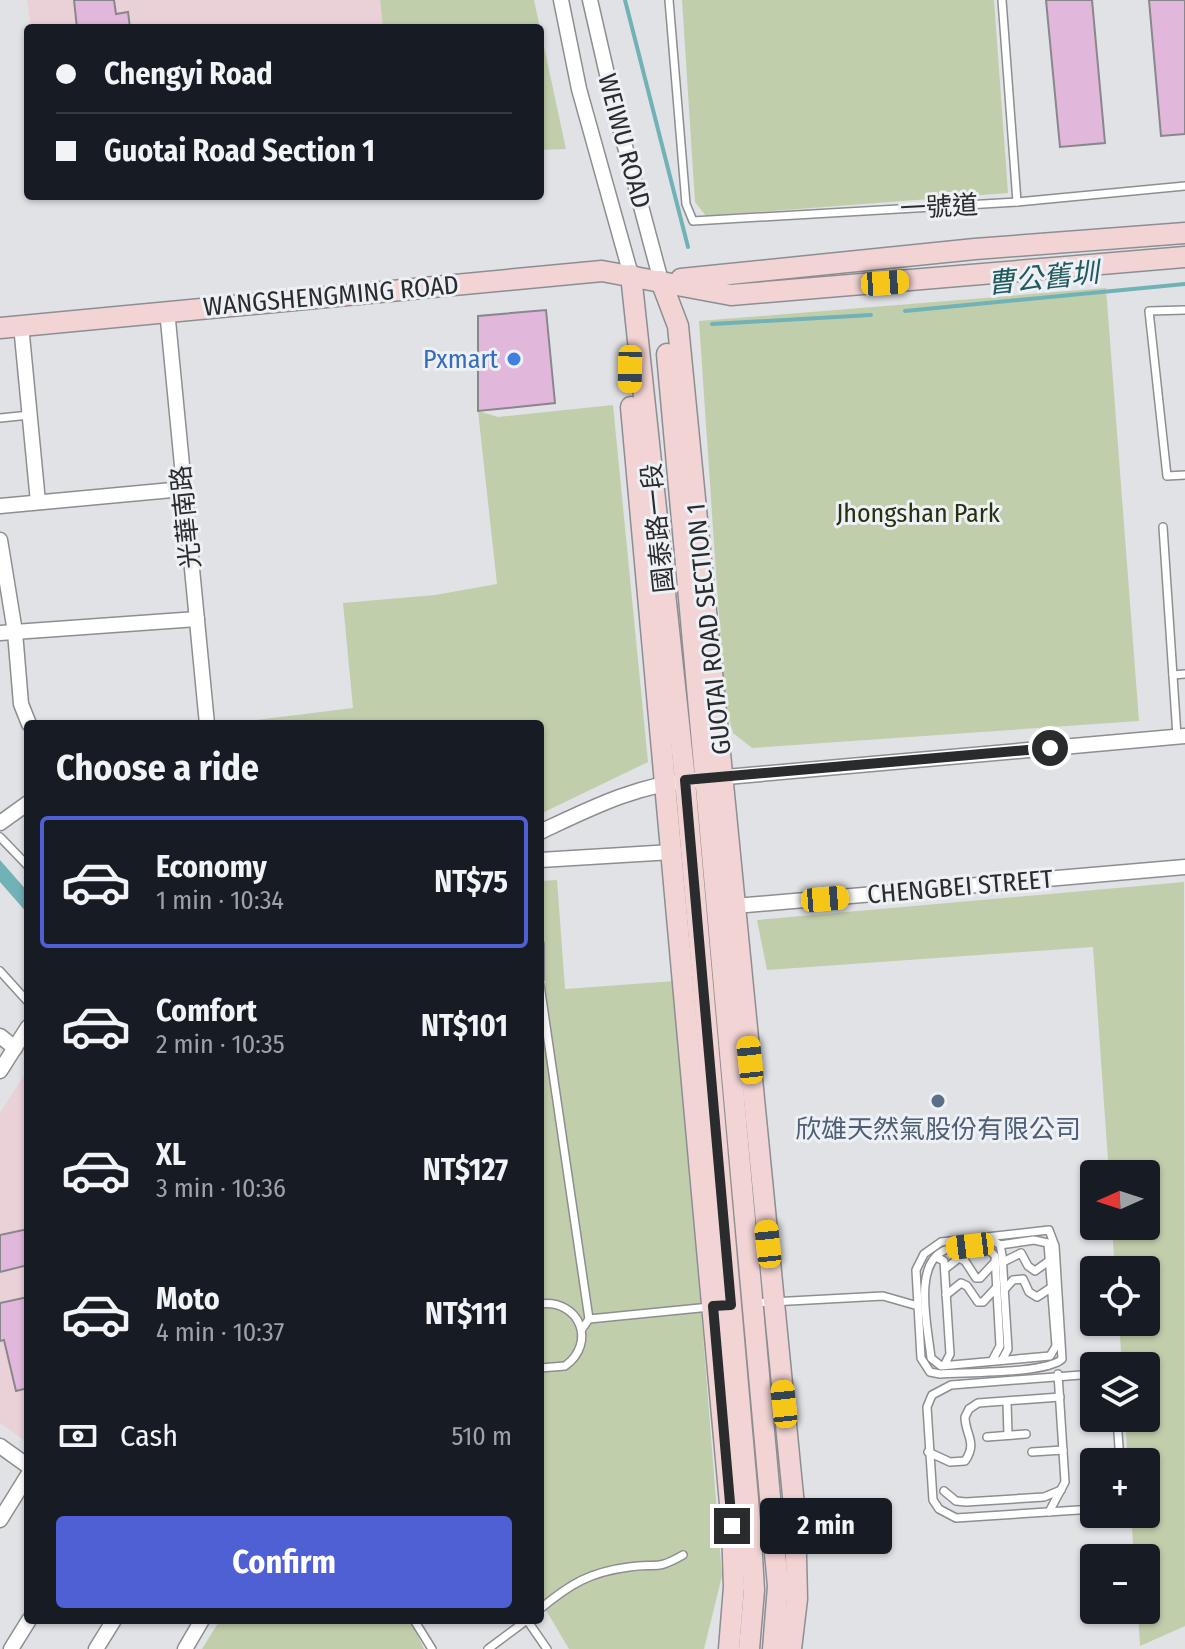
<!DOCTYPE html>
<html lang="en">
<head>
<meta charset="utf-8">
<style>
	:root { --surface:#171b24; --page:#20242c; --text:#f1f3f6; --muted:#9ea1a6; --line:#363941; --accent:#4f60d5 }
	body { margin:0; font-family:"Fira Sans Condensed","Noto Sans TC",sans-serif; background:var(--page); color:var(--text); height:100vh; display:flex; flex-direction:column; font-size:30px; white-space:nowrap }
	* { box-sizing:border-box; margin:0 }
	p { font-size:26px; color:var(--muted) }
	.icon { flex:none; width:44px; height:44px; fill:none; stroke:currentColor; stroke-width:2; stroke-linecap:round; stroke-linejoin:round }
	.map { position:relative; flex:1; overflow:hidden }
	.panel { position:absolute; left:24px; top:720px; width:520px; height:904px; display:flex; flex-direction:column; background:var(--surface); border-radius:8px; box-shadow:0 2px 6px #0004 }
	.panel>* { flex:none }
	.banner { position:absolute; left:24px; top:24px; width:520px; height:176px; border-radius:8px; box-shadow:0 2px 6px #0004; display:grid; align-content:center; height:176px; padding:0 32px; background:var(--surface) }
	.needle { width:52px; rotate:267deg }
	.buttons { position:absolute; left:1080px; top:1160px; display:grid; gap:16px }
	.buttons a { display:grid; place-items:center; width:80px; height:80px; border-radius:8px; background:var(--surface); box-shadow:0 2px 6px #0004; font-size:40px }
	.end { position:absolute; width:36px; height:36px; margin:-18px; border:10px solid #2a2b2d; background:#fff; box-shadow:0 0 0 4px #fff }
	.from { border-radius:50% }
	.bubble { position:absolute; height:56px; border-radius:8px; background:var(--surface); box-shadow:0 2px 6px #0004; font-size:26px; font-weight:700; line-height:56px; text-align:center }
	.car { position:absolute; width:24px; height:48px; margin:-24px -12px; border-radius:10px; box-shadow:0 0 6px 2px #0007; background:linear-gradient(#f5c518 24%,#345 0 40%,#f5c518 0 76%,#345 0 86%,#f5c518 0) }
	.banner b { display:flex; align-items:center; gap:28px; height:76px; font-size:30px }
	.banner b+b { border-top:2px solid var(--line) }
	.banner i { width:20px; height:20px; background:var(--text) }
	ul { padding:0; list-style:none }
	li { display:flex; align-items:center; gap:24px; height:132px; margin:0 16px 12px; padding:0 16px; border:4px solid transparent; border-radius:8px }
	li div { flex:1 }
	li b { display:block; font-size:30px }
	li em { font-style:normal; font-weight:700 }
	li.on { border-color:var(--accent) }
	li>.icon { width:72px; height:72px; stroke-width:1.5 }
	h2 { padding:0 32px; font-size:36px; line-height:96px }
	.pay { display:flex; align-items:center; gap:20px; height:88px; padding:0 32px; font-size:30px }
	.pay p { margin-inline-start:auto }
	.cta { display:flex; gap:16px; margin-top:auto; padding:16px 32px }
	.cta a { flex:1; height:92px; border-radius:8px; background:var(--accent); color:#fff; font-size:32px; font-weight:700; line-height:92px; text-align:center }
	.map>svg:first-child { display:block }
	.education { fill:#ead1d8 }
	.green { fill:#c1ceab }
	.water { fill:#71b2b7 }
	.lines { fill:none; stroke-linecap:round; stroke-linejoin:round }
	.stream { stroke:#71b2b7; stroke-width:4 }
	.building { fill:#e1b8dc; stroke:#8a878a; stroke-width:2 }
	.lane-casing { stroke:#8c8e92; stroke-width:10 }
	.street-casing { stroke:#8c8e92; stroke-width:17 }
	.secondary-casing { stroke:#8c8e92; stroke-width:23 }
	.lane { stroke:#fff; stroke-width:7 }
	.street { stroke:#fff; stroke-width:14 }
	.secondary { stroke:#f2d4d4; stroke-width:20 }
	.route { stroke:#2a2b2d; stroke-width:10 }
	.shop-dot { fill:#3f7fe0; stroke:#edf0f4; stroke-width:3 }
	.service-dot { fill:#5c6f8a; stroke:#edf0f4; stroke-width:3 }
	.labels { text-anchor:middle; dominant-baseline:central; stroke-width:6; stroke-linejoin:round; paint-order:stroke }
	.street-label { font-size:26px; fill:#2a2b2d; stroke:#edf0f4 }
	.shop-label { font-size:26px; fill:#366cbe; stroke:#edf0f4; text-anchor:end }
	.park-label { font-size:26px; fill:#27310d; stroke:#edf0f4 }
	.service-label { font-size:26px; fill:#4e5e75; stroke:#edf0f4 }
	.water-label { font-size:28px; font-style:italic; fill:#21595d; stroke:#edf0f4 }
</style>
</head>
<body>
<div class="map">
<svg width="1185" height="1649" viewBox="0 0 1185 1649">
	<rect width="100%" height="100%" fill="#e0e2e6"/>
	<!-- education -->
	<g class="education">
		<polygon points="27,0 380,0 383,28 31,28"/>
		<polygon points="28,1069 28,1443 0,1423 0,1113"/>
	</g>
	<!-- green -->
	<g class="green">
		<polygon points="380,0 534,0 566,149 540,150 540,28 383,28"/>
		<polygon points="682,0 994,0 1008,193 706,216 695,202"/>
		<polygon points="1106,288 1139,721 752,748 733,733 725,706 699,321"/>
		<polygon points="613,405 648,762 540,814 540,724 224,724 353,708 343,603 435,595 497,584 478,411 498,417"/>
		<polygon points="557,880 565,989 675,981 722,1576 704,1649 569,1649 540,1600 540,881"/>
		<polygon points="1184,882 1185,1626 1140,1646 1138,1610 1146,1610 1146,1558 1134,1558 1131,1514 1146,1514 1146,1462 1128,1462 1125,1418 1146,1418 1146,1366 1122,1366 1119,1322 1146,1322 1146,1270 1115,1270 1112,1226 1146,1226 1146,1174 1109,1174 1093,947 767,970 757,920"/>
		<polygon points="220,1620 411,1620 424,1649 202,1649"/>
	</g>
	<!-- water -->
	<polygon class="water" points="0,860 28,892 28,914 0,882"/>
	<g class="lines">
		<!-- stream -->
		<g class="stream">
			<polyline points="625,0 688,247"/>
			<polyline points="905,311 1185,284"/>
			<polyline points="712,324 871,315"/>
		</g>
	</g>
	<!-- building -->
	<g class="building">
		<polygon points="74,0 114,0 116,14 128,12 130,28 77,28"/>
		<polygon points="1046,0 1092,0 1105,143 1060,147"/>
		<polygon points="1149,0 1185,0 1185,134 1161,136"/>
		<polygon points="546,310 555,403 478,411 478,316"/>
		<polygon points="28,1229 28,1265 0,1272 0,1235"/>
		<polygon points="28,1297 28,1388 16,1391 4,1340 0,1341 0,1303"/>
	</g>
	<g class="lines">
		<!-- lane casing -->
		<g class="lane-casing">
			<g id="lane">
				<polyline points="669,0 686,204 693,221 1017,202 1185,186"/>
				<polyline points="1002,0 1017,202"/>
				<polyline points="1185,310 1149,311 1167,476 1185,475"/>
				<polyline points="0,418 30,415"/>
				<polyline points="1163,527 1177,736"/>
				<polyline points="1173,675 1185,674"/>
				<polyline points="0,837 28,866"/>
				<polyline points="540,944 540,979"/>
				<polyline points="0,971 28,1002"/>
				<polyline points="540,985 589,1319"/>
				<path d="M1049 1230 1055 1246 1062 1359C1046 1374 965 1372 940 1374L930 1372 921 1358 916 1270 924 1254 941 1242Z"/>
				<polyline points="988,1237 1000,1245 1002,1255 1008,1349 1002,1360"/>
				<polyline points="936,1257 944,1261 950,1354 945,1364"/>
				<polyline points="1003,1262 1021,1253 1028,1266 1035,1271 1050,1260"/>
				<polyline points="945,1269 959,1258 965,1261 976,1278 980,1278 995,1262"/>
				<polyline points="1005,1289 1013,1280 1023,1279 1029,1292 1037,1297 1052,1287"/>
				<polyline points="946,1295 961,1283 967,1286 978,1302 983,1302 996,1288"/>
				<polyline points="754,1303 883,1296 918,1306"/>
				<path d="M540 1304C580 1299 597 1343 565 1366L540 1368"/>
				<polyline points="582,1329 589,1319 710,1307"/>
				<path d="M992 1361 1000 1346 995 1256 985 1245C974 1246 959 1245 948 1249 911 1260 928 1328 931 1358L941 1366 1050 1356 1056 1346 1048 1243 1034 1240 1000 1245"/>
				<polyline points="1094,1374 951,1385 932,1395 927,1407 933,1500 939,1509 956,1518 1094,1509"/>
				<polyline points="1007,1402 1008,1435"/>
				<polyline points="1117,1418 1120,1462"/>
				<polyline points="987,1437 1026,1434"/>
				<path d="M928 1452 950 1462 965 1461C978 1442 965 1435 965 1417L969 1409 978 1403 1060 1397"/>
				<polyline points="1032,1452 1063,1450"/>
				<polyline points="944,1491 956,1501 966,1502 1044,1497 1061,1490"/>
				<polyline points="1049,1512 1065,1482 1058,1374"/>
				<path d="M540 1609C570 1584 590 1572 629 1567 658 1562 653 1572 683 1555"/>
				<polyline points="414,1620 432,1649"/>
				<polyline points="527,1620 547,1649"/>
				<polyline points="488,1649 527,1620"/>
			</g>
		</g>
		<!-- street casing -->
		<g class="street-casing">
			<g id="street">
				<polyline points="561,0 579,89 631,275"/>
				<polyline points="590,0 615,109 661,281"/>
				<polyline points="167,310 207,724"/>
				<polyline points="21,325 38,502"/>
				<polyline points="0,506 183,489"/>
				<polyline points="0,540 15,632 21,704 29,724"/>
				<polyline points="0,633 197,619"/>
				<polyline points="715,778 1185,736"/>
				<polyline points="0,823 28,803"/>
				<path d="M540 832C591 808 638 784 695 780"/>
				<polyline points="540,860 672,852"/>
				<polyline points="735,906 1185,867"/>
				<polyline points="0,1036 15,1048"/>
				<polyline points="0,1071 28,1027"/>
				<polyline points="0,1446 28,1466"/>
				<polyline points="0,1520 28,1475"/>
				<polyline points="11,1649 29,1620"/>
				<polyline points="96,1649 114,1620"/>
				<polyline points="185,1649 202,1620"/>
			</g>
		</g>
		<!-- secondary casing -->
		<g class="secondary-casing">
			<g id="secondary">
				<polyline points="631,275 685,780 750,1522 754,1590 749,1649"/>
				<polyline points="681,279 975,249 1185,233"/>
				<polyline points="661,281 678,326 795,1516 797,1599 791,1649"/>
				<polyline points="0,328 602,271 731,295 1185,257"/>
				<polyline points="667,354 778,1586 773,1649"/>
				<polyline points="631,407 732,1526 734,1587 729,1649"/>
			</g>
		</g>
		<!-- lane -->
		<use href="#lane" class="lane"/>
		<!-- street -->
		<use href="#street" class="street"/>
		<!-- secondary -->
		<use href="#secondary" class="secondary"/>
	</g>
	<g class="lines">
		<!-- route -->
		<polyline class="route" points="732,1526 713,1306 731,1305 685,780 1050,748"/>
	</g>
	<!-- markers -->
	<circle class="shop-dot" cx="514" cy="359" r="8"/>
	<circle class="service-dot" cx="938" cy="1101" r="8"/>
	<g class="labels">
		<!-- street labels -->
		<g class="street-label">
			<text transform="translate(624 141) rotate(75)">WEIWU ROAD</text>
			<text transform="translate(939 207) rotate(-3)">一號道</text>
			<text transform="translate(331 296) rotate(-5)">WANGSHENGMING ROAD</text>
			<text transform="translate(186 517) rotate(-96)">光華南路</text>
			<text transform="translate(658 528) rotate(-96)">國泰路一段</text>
			<text transform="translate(709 629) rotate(-96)">GUOTAI ROAD SECTION 1</text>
			<text transform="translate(960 887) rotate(-5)">CHENGBEI STREET</text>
		</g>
		<!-- shop labels -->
		<g class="shop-label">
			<text x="498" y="359">Pxmart</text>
		</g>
		<!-- park labels -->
		<g class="park-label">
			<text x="918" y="513">Jhongshan Park</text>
		</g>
		<!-- service labels -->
		<g class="service-label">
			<text x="938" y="1129">欣雄天然氣股份有限公司</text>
		</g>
		<!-- water labels -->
		<g class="water-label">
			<text transform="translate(1043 278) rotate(-6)">曹公舊圳</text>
		</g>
	</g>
</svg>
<div class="buttons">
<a><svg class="needle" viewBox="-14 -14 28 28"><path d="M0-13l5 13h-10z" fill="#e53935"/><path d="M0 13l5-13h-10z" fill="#9ea1a6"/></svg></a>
<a><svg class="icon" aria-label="locate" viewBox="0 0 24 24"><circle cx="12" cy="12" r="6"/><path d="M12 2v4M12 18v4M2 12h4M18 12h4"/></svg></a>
<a><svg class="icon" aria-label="layers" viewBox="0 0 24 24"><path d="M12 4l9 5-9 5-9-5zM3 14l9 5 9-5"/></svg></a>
<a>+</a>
<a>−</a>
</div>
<i class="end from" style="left:1050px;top:748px"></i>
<i class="end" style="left:732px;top:1526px"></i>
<div class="bubble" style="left:760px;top:1498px;width:132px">2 min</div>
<i class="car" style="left:885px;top:283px;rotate:86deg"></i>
<i class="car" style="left:630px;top:369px;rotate:181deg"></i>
<i class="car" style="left:825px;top:899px;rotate:85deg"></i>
<i class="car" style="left:750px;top:1060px;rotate:354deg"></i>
<i class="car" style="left:768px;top:1244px;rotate:354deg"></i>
<i class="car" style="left:970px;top:1246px;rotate:263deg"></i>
<i class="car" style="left:784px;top:1404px;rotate:354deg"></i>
<div class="banner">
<b><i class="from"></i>Chengyi Road</b>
<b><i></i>Guotai Road Section 1</b>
</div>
<section class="panel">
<h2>Choose a ride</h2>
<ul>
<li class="on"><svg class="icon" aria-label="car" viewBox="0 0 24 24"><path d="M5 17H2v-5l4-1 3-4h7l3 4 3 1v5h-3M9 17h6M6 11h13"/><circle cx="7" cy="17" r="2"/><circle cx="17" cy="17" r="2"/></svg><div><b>Economy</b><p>1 min · 10:34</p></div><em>NT$75</em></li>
<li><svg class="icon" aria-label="car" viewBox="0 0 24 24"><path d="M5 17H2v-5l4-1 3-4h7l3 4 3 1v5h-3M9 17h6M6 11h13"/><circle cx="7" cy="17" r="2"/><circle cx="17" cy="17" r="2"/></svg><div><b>Comfort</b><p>2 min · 10:35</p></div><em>NT$101</em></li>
<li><svg class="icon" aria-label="car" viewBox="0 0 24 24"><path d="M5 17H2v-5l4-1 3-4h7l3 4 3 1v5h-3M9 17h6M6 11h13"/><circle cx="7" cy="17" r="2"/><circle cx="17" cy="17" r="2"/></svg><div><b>XL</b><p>3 min · 10:36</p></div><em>NT$127</em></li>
<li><svg class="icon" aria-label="car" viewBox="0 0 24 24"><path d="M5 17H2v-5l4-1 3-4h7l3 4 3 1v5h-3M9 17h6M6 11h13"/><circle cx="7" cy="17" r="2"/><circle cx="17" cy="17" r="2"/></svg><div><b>Moto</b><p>4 min · 10:37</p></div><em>NT$111</em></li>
</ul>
<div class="pay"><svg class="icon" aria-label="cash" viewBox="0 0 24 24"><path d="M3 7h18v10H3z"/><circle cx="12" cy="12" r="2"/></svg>Cash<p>510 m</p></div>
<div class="cta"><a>Confirm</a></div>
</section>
</div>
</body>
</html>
